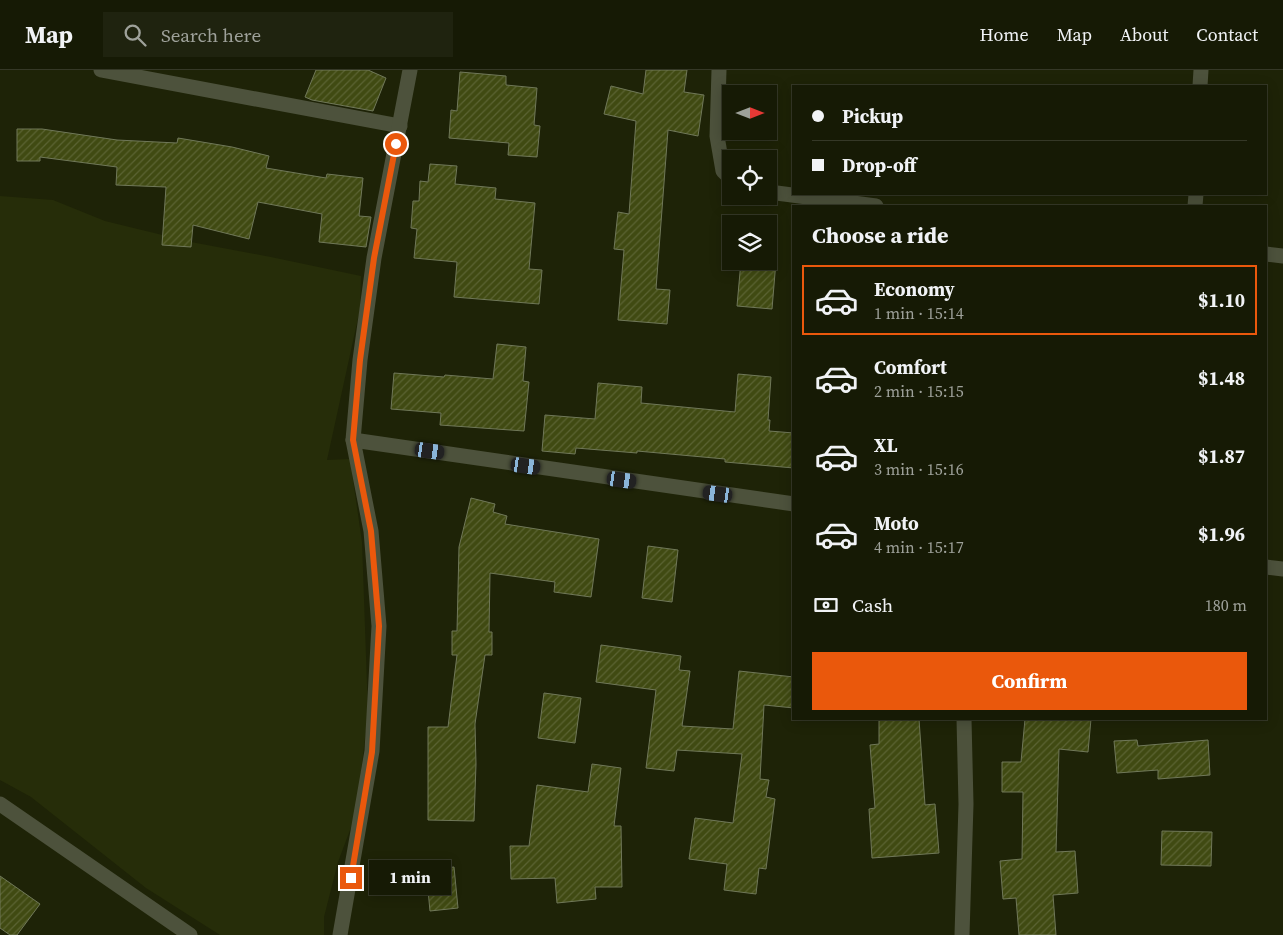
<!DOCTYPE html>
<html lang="en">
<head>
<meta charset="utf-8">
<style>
	:root { --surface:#161a05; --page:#1f230f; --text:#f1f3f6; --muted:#9ea19a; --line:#353827; --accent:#ea580c }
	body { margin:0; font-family:"Source Serif 4",serif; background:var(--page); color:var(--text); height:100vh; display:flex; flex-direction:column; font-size:19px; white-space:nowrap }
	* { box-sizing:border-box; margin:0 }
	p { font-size:16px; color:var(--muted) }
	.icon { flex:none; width:28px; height:28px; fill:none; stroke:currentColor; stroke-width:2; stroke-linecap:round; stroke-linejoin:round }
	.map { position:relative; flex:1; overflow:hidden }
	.drawer { position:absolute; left:792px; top:135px; width:475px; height:515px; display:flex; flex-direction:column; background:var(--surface); border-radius:0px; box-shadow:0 2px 12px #0003,0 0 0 1px var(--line) }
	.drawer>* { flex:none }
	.guide { position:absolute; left:792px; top:15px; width:475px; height:110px; border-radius:0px; box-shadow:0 2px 12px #0003,0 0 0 1px var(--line); display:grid; align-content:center; height:110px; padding:0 20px; background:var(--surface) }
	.needle { width:32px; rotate:90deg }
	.buttons { position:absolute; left:722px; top:15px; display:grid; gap:10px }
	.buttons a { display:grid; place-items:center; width:55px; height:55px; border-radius:0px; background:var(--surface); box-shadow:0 2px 12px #0003,0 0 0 1px var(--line); font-size:25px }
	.end { position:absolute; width:22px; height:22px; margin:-11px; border:6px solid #ea580c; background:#fff; box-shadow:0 0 0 2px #fff }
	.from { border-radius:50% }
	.bubble { position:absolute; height:35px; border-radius:0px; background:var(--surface); box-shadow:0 2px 12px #0003,0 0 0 1px var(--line); font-size:16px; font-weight:700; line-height:35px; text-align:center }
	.car { position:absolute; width:15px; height:30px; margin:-15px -8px; border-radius:6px; box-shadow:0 0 4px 1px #0007; background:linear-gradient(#222 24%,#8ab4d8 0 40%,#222 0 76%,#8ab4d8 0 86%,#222 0) }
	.guide b { display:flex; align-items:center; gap:18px; height:48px; font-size:19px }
	.guide b+b { border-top:1px solid var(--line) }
	.guide i { width:12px; height:12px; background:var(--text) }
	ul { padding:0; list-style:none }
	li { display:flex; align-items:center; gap:15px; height:70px; margin:0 10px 8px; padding:0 10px; border:2px solid transparent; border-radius:0px }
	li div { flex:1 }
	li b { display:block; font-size:19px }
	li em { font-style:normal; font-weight:700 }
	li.on { border-color:var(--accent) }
	li>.icon { width:45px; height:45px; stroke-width:1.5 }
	h2 { padding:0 20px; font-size:22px; line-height:60px }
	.pay { display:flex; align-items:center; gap:12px; height:55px; padding:0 20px; font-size:19px }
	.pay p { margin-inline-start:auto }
	.button { display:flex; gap:10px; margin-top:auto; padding:10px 20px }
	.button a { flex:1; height:58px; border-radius:0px; background:var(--accent); color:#fff; font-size:20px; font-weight:700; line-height:58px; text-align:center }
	header { display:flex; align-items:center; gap:30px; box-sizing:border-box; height:70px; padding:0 25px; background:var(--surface); border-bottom:1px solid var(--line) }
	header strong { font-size:24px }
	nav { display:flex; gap:28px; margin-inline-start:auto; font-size:18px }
	.search { width:350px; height:45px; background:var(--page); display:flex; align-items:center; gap:12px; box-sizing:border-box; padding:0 18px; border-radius:0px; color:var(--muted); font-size:19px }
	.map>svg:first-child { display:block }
	.built { fill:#262d09 }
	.building { fill:url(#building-hatch); stroke:#707859 }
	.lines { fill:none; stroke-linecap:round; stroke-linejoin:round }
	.street { stroke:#4d523c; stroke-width:15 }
	.route { stroke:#ea580c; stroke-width:6 }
</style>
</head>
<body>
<header>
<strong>Map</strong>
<div class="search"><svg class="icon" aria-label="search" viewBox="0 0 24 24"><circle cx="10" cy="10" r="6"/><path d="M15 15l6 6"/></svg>Search here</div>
<nav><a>Home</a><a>Map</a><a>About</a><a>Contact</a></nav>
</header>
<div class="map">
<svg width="1283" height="865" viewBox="0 0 1283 865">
	<defs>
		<pattern id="building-hatch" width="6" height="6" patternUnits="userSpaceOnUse" patternTransform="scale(1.25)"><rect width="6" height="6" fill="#404a12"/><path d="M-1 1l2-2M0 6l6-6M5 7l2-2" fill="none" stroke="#5b6333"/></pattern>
	</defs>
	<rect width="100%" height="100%" fill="#1e2307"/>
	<!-- built -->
	<polygon class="built" points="0,126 53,130 105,151 191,172 271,187 361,206 360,239 327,390 350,389 362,472 368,643 356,744 338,792 324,847 324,865 220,865 146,818 31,727 0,710"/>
	<!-- building -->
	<g class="building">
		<polygon points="316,0 368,0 386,8 373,41 312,30 305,27"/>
		<polygon points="646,0 687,0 684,22 704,25 698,66 668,60 656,219 670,220 667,254 618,250 624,180 614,179 618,142 629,144 636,51 604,44 611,16 643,24"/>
		<polygon points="460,2 506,6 506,15 537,18 534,55 540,56 537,87 508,85 509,73 449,68 451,40 457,41"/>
		<polygon points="17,59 42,59 117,70 177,73 178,68 232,77 269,86 266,98 326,108 327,104 363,108 359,146 371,147 366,177 319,172 322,144 258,132 249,169 193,155 191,177 162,175 166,117 116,115 117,97 40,87 40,91 17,91"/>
		<polygon points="430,94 457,96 455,114 496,118 495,129 535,133 529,199 542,200 539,234 454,227 457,192 414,188 417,159 411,158 413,131 419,131 420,111 428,112"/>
		<polygon points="741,191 776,191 772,239 737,236"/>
		<polygon points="497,274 526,277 523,311 529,312 524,361 440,355 441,343 391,339 394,303 444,307 445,305 493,309"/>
		<polygon points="738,304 771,307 768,350 770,350 769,361 794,363 794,398 725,392 725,389 637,381 637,383 576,378 575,384 542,381 545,345 595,349 598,313 642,317 641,333 735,342"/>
		<polygon points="471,428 495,434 493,442 507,446 505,454 599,469 591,527 554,522 555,512 490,503 489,562 492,562 492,585 485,585 475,654 476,694 474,751 428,750 428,657 448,657 457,585 452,585 452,561 457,561 459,477"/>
		<polygon points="648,476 678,480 672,532 642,528"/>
		<polygon points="601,575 681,586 679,600 690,601 682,656 733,659 739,601 794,607 794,638 764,635 760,709 769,710 766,727 775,729 766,799 759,798 756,824 724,820 727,794 689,789 695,748 733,753 742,684 677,680 674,701 646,698 656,620 596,612"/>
		<polygon points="544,623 581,628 575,673 538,668"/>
		<polygon points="879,649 919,649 925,735 935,734 939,783 872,788 869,739 875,738 870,675 879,674"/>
		<polygon points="1025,649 1091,649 1088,682 1059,679 1056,782 1075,781 1078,823 1053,825 1056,865 1019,865 1016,828 1003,829 1000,791 1022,789 1023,722 1002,722 1002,692 1021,692"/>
		<polygon points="1137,670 1138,676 1208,670 1210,705 1158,709 1158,700 1117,703 1114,671"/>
		<polygon points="592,694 621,698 614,756 621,756 622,817 595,817 596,829 557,833 555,808 511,809 510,776 529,776 537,715 588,722"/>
		<polygon points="1162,761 1212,762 1211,796 1161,795"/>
		<polygon points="454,797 458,838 430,841 426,800"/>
		<polygon points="0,806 40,834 17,865 10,865 0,858"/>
	</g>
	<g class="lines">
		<!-- street -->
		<g class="street">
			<polyline points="101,0 400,56"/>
			<polyline points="719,0 717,66 723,101 731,109"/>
			<polyline points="1200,16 1201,0"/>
			<polyline points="769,122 876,136"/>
			<polyline points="1195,136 1196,124"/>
			<polyline points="1266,184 1283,186"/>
			<polyline points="353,370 794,434"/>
			<polyline points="1266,497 1283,499"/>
			<polyline points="0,734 190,865"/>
			<polyline points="340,865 372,681 379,556 371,461 353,370 360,290 374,188 410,0"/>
			<polyline points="962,865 966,734 964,649"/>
		</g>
	</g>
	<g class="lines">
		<!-- route -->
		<polyline class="route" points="351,808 372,682 379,556 371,461 353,370 360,290 374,188 396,74"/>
	</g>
</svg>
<div class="buttons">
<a><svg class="needle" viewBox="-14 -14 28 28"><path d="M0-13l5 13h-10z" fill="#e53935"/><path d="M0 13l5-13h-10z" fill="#9ea19a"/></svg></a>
<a><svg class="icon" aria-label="locate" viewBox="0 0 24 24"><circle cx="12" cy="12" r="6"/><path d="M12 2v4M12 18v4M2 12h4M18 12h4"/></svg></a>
<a><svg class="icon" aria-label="layers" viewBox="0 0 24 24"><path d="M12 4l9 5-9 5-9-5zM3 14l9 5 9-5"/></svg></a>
</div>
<i class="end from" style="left:396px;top:74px"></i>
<i class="end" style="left:351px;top:808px"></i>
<div class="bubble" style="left:369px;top:790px;width:82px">1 min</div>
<i class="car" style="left:430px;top:381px;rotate:98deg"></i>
<i class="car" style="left:526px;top:396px;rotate:98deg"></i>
<i class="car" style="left:622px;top:410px;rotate:98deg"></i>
<i class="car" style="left:718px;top:424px;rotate:278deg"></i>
<div class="guide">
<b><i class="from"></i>Pickup</b>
<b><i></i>Drop-off</b>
</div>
<section class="drawer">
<h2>Choose a ride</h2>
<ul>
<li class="on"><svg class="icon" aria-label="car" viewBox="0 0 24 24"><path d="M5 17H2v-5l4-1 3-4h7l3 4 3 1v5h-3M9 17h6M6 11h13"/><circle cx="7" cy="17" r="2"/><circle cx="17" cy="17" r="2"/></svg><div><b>Economy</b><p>1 min · 15:14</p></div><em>$1.10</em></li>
<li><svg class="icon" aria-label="car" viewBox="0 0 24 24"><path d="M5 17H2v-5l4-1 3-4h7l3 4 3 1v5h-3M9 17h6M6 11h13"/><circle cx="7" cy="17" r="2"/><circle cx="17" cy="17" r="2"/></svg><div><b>Comfort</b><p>2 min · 15:15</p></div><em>$1.48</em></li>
<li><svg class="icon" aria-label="car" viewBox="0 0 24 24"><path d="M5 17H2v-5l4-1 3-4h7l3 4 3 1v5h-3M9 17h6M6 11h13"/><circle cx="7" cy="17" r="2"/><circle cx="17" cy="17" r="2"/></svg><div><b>XL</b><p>3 min · 15:16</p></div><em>$1.87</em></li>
<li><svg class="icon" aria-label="car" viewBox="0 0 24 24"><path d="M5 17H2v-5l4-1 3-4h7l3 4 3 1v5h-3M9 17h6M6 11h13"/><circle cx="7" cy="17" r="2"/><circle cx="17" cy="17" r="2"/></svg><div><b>Moto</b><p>4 min · 15:17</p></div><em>$1.96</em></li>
</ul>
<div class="pay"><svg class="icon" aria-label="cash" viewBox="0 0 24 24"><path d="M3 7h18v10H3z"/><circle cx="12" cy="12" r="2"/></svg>Cash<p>180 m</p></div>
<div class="button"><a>Confirm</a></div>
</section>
</div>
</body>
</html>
